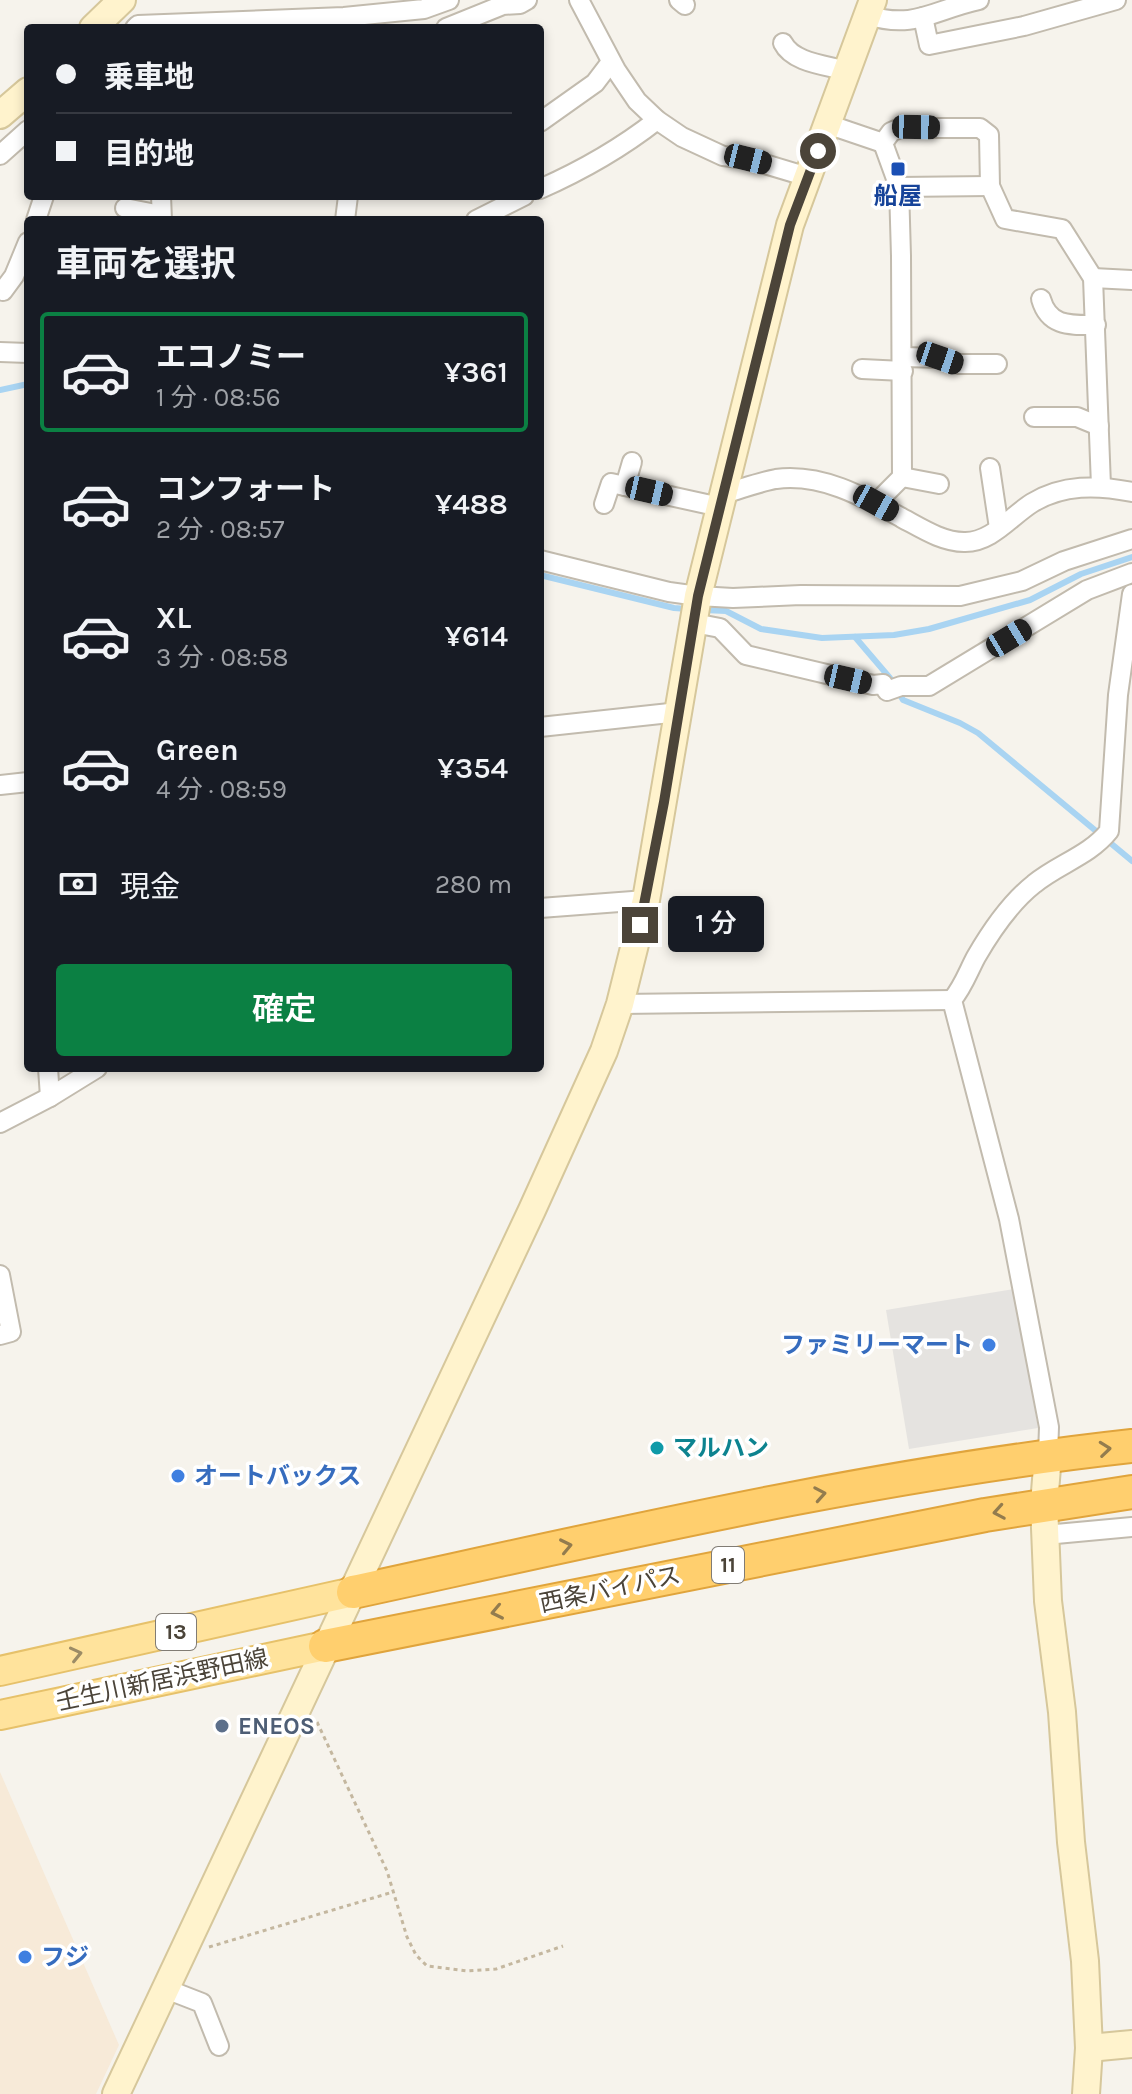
<!DOCTYPE html>
<html lang="ja">
<head>
<meta charset="utf-8">
<style>
	:root { --surface:#171b24; --page:#20242c; --text:#f1f3f6; --muted:#9ea1a6; --line:#363941; --accent:#0b8043 }
	body { margin:0; font-family:Karla,"Noto Sans JP",sans-serif; background:var(--page); color:var(--text); height:100vh; display:flex; flex-direction:column; font-size:30px; white-space:nowrap }
	* { box-sizing:border-box; margin:0 }
	p { font-size:26px; color:var(--muted) }
	.icon { flex:none; width:44px; height:44px; fill:none; stroke:currentColor; stroke-width:2; stroke-linecap:round; stroke-linejoin:round }
	.map { position:relative; flex:1; overflow:hidden }
	.panel { position:absolute; left:24px; top:216px; width:520px; height:856px; display:flex; flex-direction:column; background:var(--surface); border-radius:8px; box-shadow:0 4px 12px #0003 }
	.panel>* { flex:none }
	.top-card { position:absolute; left:24px; top:24px; width:520px; height:176px; border-radius:8px; box-shadow:0 4px 12px #0003; display:grid; align-content:center; height:176px; padding:0 32px; background:var(--surface) }
	.end { position:absolute; width:36px; height:36px; margin:-18px; border:10px solid #4b4439; background:#fff; box-shadow:0 0 0 4px #fff }
	.from { border-radius:50% }
	.bubble { position:absolute; height:56px; border-radius:8px; background:var(--surface); box-shadow:0 4px 12px #0003; font-size:26px; font-weight:600; line-height:56px; text-align:center }
	.car { position:absolute; width:24px; height:48px; margin:-24px -12px; border-radius:10px; box-shadow:0 0 6px 2px #0007; background:linear-gradient(#222 24%,#8ab4d8 0 40%,#222 0 76%,#8ab4d8 0 86%,#222 0) }
	.top-card b { display:flex; align-items:center; gap:28px; height:76px; font-size:30px }
	.top-card b+b { border-top:2px solid var(--line) }
	.top-card i { width:20px; height:20px; background:var(--text) }
	ul { padding:0; list-style:none }
	li { display:flex; align-items:center; gap:24px; height:120px; margin:0 16px 12px; padding:0 16px; border:4px solid transparent; border-radius:8px }
	li div { flex:1 }
	li b { display:block; font-size:30px }
	li em { font-style:normal; font-weight:600 }
	li.active { border-color:var(--accent) }
	li>.icon { width:72px; height:72px; stroke-width:1.5 }
	h2 { padding:0 32px; font-size:36px; line-height:96px }
	.pay { display:flex; align-items:center; gap:20px; height:88px; padding:0 32px; font-size:30px }
	.pay p { margin-inline-start:auto }
	.cta { display:flex; gap:16px; margin-top:auto; padding:16px 32px }
	.cta a { flex:1; height:92px; border-radius:8px; background:var(--accent); color:#fff; font-size:32px; font-weight:600; line-height:92px; text-align:center }
	.map>svg:first-child { display:block }
	.commercial { fill:#f7ead8 }
	.parking { fill:#e5e3e0 }
	.lines { fill:none; stroke-linecap:round; stroke-linejoin:round }
	.stream { stroke:#a9d4f2; stroke-width:6 }
	.street-casing { stroke:#c2bbae; stroke-width:22 }
	.secondary-casing { stroke:#d6c79b; stroke-width:30 }
	.primary-casing { stroke:#e6c16a; stroke-width:32 }
	.highway-casing { stroke:#e0a43c; stroke-width:36 }
	.path { stroke:#c4b79f; stroke-width:3; stroke-dasharray:4 4; stroke-linecap:butt }
	.street { stroke:#fff; stroke-width:18 }
	.secondary { stroke:#fff3cd; stroke-width:26 }
	.primary { stroke:#ffe39c; stroke-width:28 }
	.highway { stroke:#ffcf6e; stroke-width:32 }
	.oneway { stroke:#937c4e }
	.oneway2 { stroke:#9c8c66 }
	.route { stroke:#4b4439; stroke-width:10 }
	.transit-dot { fill:#1a4fb4; stroke:#fff; stroke-width:3 }
	.shop-dot { fill:#3f7fe0; stroke:#fff; stroke-width:3 }
	.culture-dot { fill:#0f9aa8; stroke:#fff; stroke-width:3 }
	.service-dot { fill:#5c6f8a; stroke:#fff; stroke-width:3 }
	.labels { text-anchor:middle; dominant-baseline:central; stroke-width:7; stroke-linejoin:round; paint-order:stroke }
	.shield { fill:#fff; stroke:#817c74; stroke-width:2 }
	.shield-label { font-size:22px; font-weight:bold; fill:#4b4439 }
	.transit-label { font-size:24px; font-weight:bold; fill:#164399; stroke:#fff }
	.shop-label { font-size:24px; font-weight:bold; fill:#366cbe; stroke:#fff; text-anchor:start }
	.culture-label { font-size:24px; font-weight:bold; fill:#0d838f; stroke:#fff; text-anchor:start }
	.street-label { font-size:24px; fill:#4b4439; stroke:#fff }
	.service-label { font-size:24px; font-weight:bold; fill:#4e5e75; stroke:#fff; text-anchor:start }
</style>
</head>
<body>
<div class="map">
<svg width="1132" height="2094" viewBox="0 0 1132 2094">
	<rect width="100%" height="100%" fill="#f6f3ec"/>
	<!-- commercial -->
	<polygon class="commercial" points="0,1772 119,2045 96,2094 0,2094"/>
	<!-- parking -->
	<polygon class="parking" points="1014,1289 1038,1428 909,1449 886,1310"/>
	<g class="lines">
		<!-- stream -->
		<g class="stream">
			<polyline points="0,390 28,384"/>
			<polyline points="540,575 674,608 688,609"/>
			<polyline points="704,610 726,611 761,629 822,638 894,635 929,629 1030,600 1081,574 1132,557"/>
			<polyline points="855,637 890,678 903,700 960,723 978,733 1132,861"/>
		</g>
		<!-- street casing -->
		<g class="street-casing">
			<g id="street">
				<polyline points="579,0 616,70 637,101 657,120 682,137 723,156 748,159 808,177"/>
				<polyline points="679,0 685,5"/>
				<path d="M867 15C915 30 933 10 979 0"/>
				<polyline points="923,17 929,45 1024,26 1116,0"/>
				<polyline points="135,28 138,25 344,17 424,9 449,0"/>
				<polyline points="446,28 503,5 520,4 527,0"/>
				<path d="M783 43C793 63 827 65 847 71"/>
				<polyline points="540,122 595,83 611,62"/>
				<polyline points="827,124 883,143 891,132 900,128 980,128 989,135 990,186 1005,219 1062,229 1093,278 1101,486"/>
				<polyline points="883,143 899,187 990,186"/>
				<polyline points="0,155 28,130"/>
				<path d="M540 189C583 170 620 149 657 120"/>
				<polyline points="161,196 162,220"/>
				<polyline points="125,208 161,215"/>
				<polyline points="36,220 44,196"/>
				<polyline points="345,220 348,196"/>
				<polyline points="476,220 524,196"/>
				<polyline points="1093,278 1132,280"/>
				<polyline points="3,291 14,276 28,242"/>
				<path d="M1041 299C1049 327 1070 325 1096 325"/>
				<polyline points="0,352 28,353"/>
				<polyline points="903,357 940,358 959,364 997,364"/>
				<polyline points="862,369 903,371"/>
				<polyline points="1034,417 1077,417 1099,426"/>
				<polyline points="990,468 999,528"/>
				<polyline points="902,477 939,484"/>
				<polyline points="625,486 632,462"/>
				<path d="M723 494C741 489 759 482 776 479 822 473 864 497 902 518 921 528 942 542 964 542 991 543 1011 516 1032 503 1063 484 1097 485 1132 492"/>
				<polyline points="876,503 902,477 901,256 899,187"/>
				<polyline points="604,504 611,483 720,507"/>
				<polyline points="540,560 669,592 698,596 733,598 801,595 960,596 1022,581 1064,561 1132,539"/>
				<polyline points="694,623 720,628 746,655 873,685 883,684 887,691 901,686 929,686 1087,590 1132,573"/>
				<polyline points="540,727 679,712"/>
				<polyline points="0,785 28,782"/>
				<polyline points="540,908 646,900"/>
				<polyline points="620,1004 952,1000"/>
				<polyline points="48,1068 50,1097"/>
				<polyline points="0,1123 50,1097 97,1068"/>
				<polyline points="0,1275 11,1332 0,1335"/>
				<path d="M1048 1455 1049 1427 1009 1219 952 1000C963 987 968 972 976 957 991 931 1010 903 1034 884 1058 864 1089 856 1109 831L1118 695 1132 594"/>
				<polyline points="1045,1535 1132,1527"/>
				<polyline points="166,1989 202,2003 219,2046"/>
			</g>
		</g>
		<!-- secondary casing -->
		<g class="secondary-casing">
			<g id="secondary">
				<polyline points="93,28 122,0"/>
				<polyline points="0,115 28,91"/>
				<polyline points="1048,1455 1044,1504 1048,1601 1062,1712 1071,1842 1085,1961 1089,2048 1086,2094"/>
				<polyline points="1089,2048 1132,2044"/>
				<polyline points="116,2094 532,1210 604,1051 620,1004 646,900 698,596 790,225 873,0"/>
			</g>
		</g>
		<!-- primary casing -->
		<g class="primary-casing">
			<g id="primary">
				<polyline points="0,1671 353,1592"/>
				<polyline points="0,1715 325,1646"/>
			</g>
		</g>
		<!-- highway casing -->
		<g class="highway-casing">
			<g id="highway">
				<path d="M353 1592C611 1536 869 1475 1132 1446"/>
				<polyline points="325,1646 985,1515 1132,1492"/>
			</g>
		</g>
		<!-- path -->
		<g class="path">
			<polyline points="317,1722 387,1871 407,1937 416,1955 427,1966 467,1971 496,1969 563,1946"/>
			<polyline points="209,1947 393,1892"/>
		</g>
		<!-- street -->
		<use href="#street" class="street"/>
		<!-- secondary -->
		<use href="#secondary" class="secondary"/>
		<!-- primary -->
		<use href="#primary" class="primary"/>
		<!-- highway -->
		<use href="#highway" class="highway"/>
	</g>
	<!-- one-way arrows -->
	<defs><path id="oneway-chevron" d="M-2-3.5L2.5 0L-2 3.5" fill="none" stroke-width="1.6" stroke-linecap="round" stroke-linejoin="round" transform="scale(2)"/></defs>
	<g class="oneway">
		<use href="#oneway-chevron" transform="translate(1105 1449) rotate(-6)"/>
		<use href="#oneway-chevron" transform="translate(820 1494) rotate(-10)"/>
		<use href="#oneway-chevron" transform="translate(999 1512) rotate(170)"/>
		<use href="#oneway-chevron" transform="translate(566 1546) rotate(-12)"/>
		<use href="#oneway-chevron" transform="translate(497 1612) rotate(168)"/>
	</g>
	<use class="oneway2" href="#oneway-chevron" transform="translate(76 1654) rotate(-13)"/>
	<g class="lines">
		<!-- route -->
		<polyline class="route" points="640,925 664,802 698,596 790,225 818,151"/>
	</g>
	<!-- markers -->
	<rect class="transit-dot" x="890" y="161" width="16" height="16" rx="4"/>
	<g class="shop-dot">
		<circle cx="989" cy="1345" r="8"/>
		<circle cx="178" cy="1476" r="8"/>
		<circle cx="25" cy="1957" r="8"/>
	</g>
	<circle class="culture-dot" cx="657" cy="1448" r="8"/>
	<circle class="service-dot" cx="222" cy="1726" r="8"/>
	<g class="labels">
		<!-- shield labels -->
		<g class="shield">
			<rect x="712" y="1547" width="32" height="36" rx="6"/>
			<rect x="156" y="1614" width="40" height="36" rx="6"/>
		</g>
		<g class="shield-label">
			<text x="728" y="1565">11</text>
			<text x="176" y="1632">13</text>
		</g>
		<!-- transit labels -->
		<g class="transit-label">
			<text x="898" y="196">船屋</text>
		</g>
		<!-- shop labels -->
		<g class="shop-label">
			<text x="973" y="1345" text-anchor="end">ファミリーマート</text>
			<text x="194" y="1476">オートバックス</text>
			<text x="41" y="1957">フジ</text>
		</g>
		<!-- culture labels -->
		<g class="culture-label">
			<text x="673" y="1448">マルハン</text>
		</g>
		<!-- street labels -->
		<g class="street-label">
			<text transform="translate(610 1589) rotate(-12)">西条バイパス</text>
			<text transform="translate(162 1680) rotate(-12)">壬生川新居浜野田線</text>
		</g>
		<!-- service labels -->
		<g class="service-label">
			<text x="238" y="1726">ENEOS</text>
		</g>
	</g>
</svg>
<i class="end from" style="left:818px;top:151px"></i>
<i class="end" style="left:640px;top:925px"></i>
<div class="bubble" style="left:668px;top:896px;width:96px">1 分</div>
<i class="car" style="left:916px;top:127px;rotate:91deg"></i>
<i class="car" style="left:748px;top:159px;rotate:104deg"></i>
<i class="car" style="left:940px;top:358px;rotate:109deg"></i>
<i class="car" style="left:649px;top:491px;rotate:103deg"></i>
<i class="car" style="left:876px;top:503px;rotate:119deg"></i>
<i class="car" style="left:1009px;top:638px;rotate:59deg"></i>
<i class="car" style="left:848px;top:679px;rotate:103deg"></i>
<div class="top-card">
<b><i class="from"></i>乗車地</b>
<b><i></i>目的地</b>
</div>
<section class="panel">
<h2>車両を選択</h2>
<ul>
<li class="active"><svg class="icon" aria-label="car" viewBox="0 0 24 24"><path d="M5 17H2v-5l4-1 3-4h7l3 4 3 1v5h-3M9 17h6M6 11h13"/><circle cx="7" cy="17" r="2"/><circle cx="17" cy="17" r="2"/></svg><div><b>エコノミー</b><p>1 分 · 08:56</p></div><em>¥361</em></li>
<li><svg class="icon" aria-label="car" viewBox="0 0 24 24"><path d="M5 17H2v-5l4-1 3-4h7l3 4 3 1v5h-3M9 17h6M6 11h13"/><circle cx="7" cy="17" r="2"/><circle cx="17" cy="17" r="2"/></svg><div><b>コンフォート</b><p>2 分 · 08:57</p></div><em>¥488</em></li>
<li><svg class="icon" aria-label="car" viewBox="0 0 24 24"><path d="M5 17H2v-5l4-1 3-4h7l3 4 3 1v5h-3M9 17h6M6 11h13"/><circle cx="7" cy="17" r="2"/><circle cx="17" cy="17" r="2"/></svg><div><b>XL</b><p>3 分 · 08:58</p></div><em>¥614</em></li>
<li><svg class="icon" aria-label="car" viewBox="0 0 24 24"><path d="M5 17H2v-5l4-1 3-4h7l3 4 3 1v5h-3M9 17h6M6 11h13"/><circle cx="7" cy="17" r="2"/><circle cx="17" cy="17" r="2"/></svg><div><b>Green</b><p>4 分 · 08:59</p></div><em>¥354</em></li>
</ul>
<div class="pay"><svg class="icon" aria-label="cash" viewBox="0 0 24 24"><path d="M3 7h18v10H3z"/><circle cx="12" cy="12" r="2"/></svg>現金<p>280 m</p></div>
<div class="cta"><a>確定</a></div>
</section>
</div>
</body>
</html>
